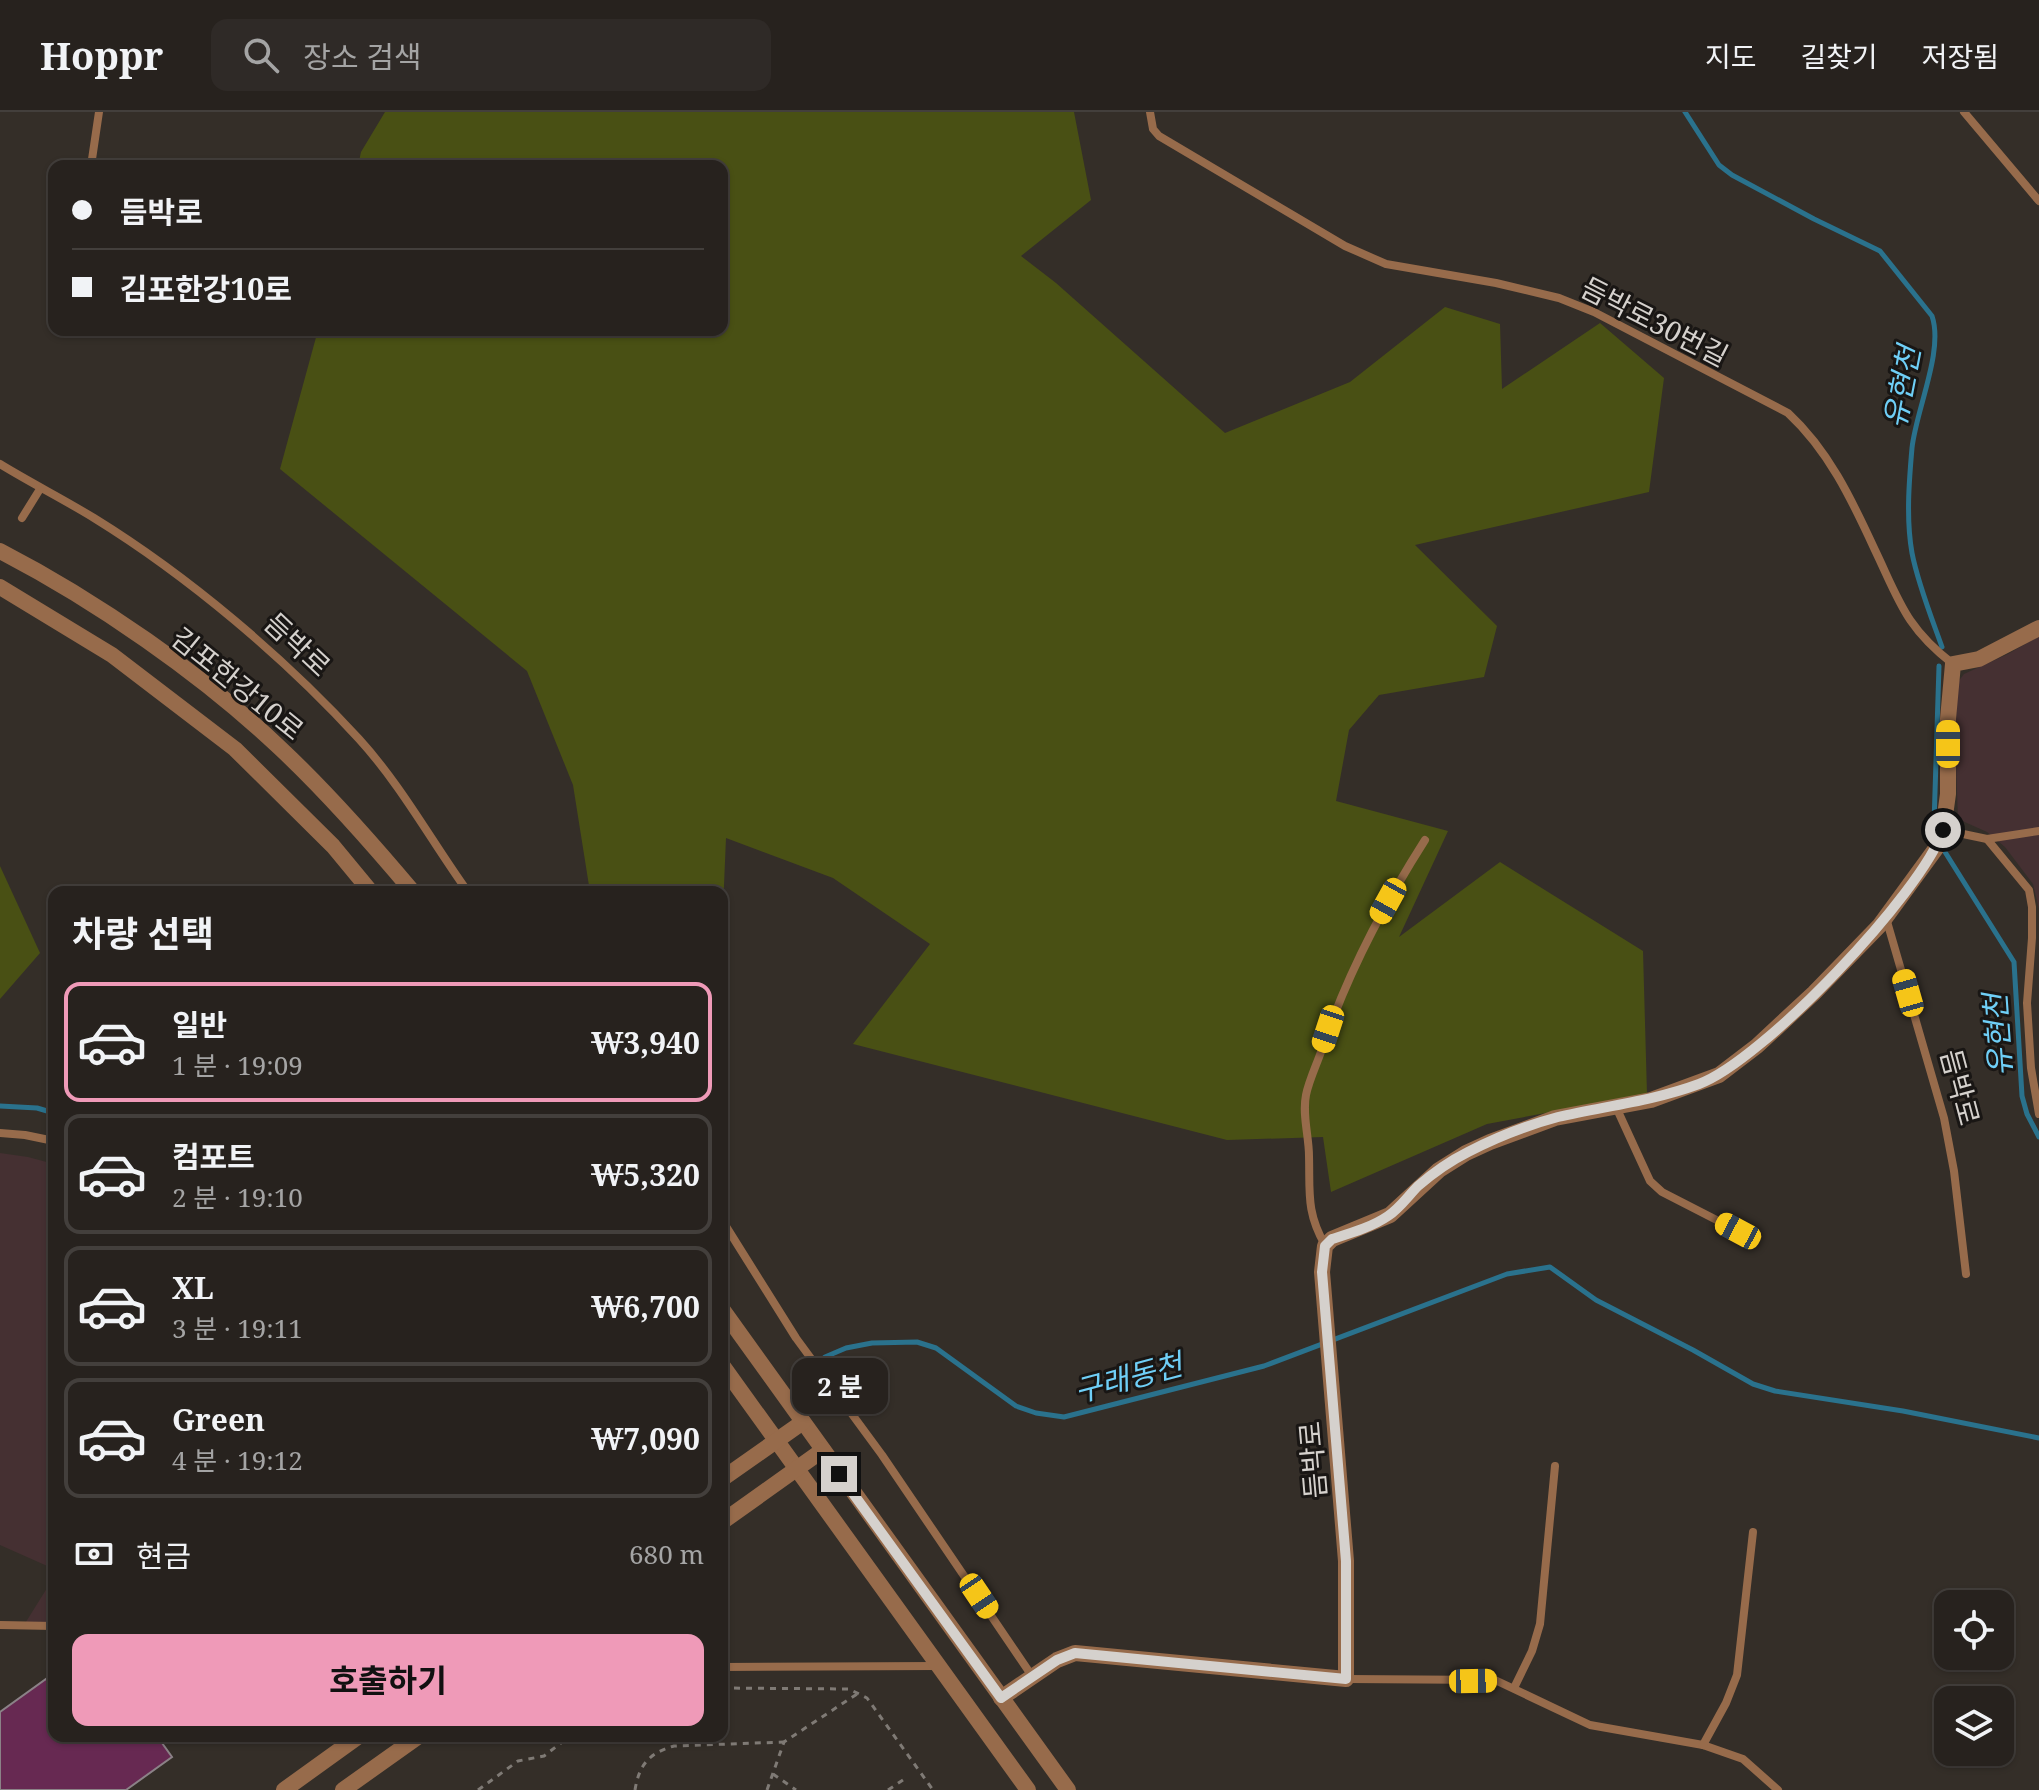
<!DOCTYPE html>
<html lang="ko">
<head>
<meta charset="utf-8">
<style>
	:root { --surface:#27221e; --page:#2f2a27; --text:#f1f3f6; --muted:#a4a4a4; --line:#433f3c; --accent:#ef9ab8 }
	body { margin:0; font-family:"Noto Serif","Noto Sans KR",serif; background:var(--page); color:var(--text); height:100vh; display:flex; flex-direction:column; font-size:30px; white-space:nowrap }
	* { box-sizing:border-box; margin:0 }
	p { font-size:26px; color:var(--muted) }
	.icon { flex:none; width:44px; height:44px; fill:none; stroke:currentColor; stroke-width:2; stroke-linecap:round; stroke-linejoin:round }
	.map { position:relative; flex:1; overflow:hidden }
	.sheet { position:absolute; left:48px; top:774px; width:680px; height:856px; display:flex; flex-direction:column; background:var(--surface); border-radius:16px; box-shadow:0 2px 6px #0004,0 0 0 2px var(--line) }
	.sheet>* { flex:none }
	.banner { position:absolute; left:48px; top:48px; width:680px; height:176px; border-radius:16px; box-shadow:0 2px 6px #0004,0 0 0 2px var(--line); display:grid; align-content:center; height:176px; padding:0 24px; background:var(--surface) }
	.buttons { position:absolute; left:1934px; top:1478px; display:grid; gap:16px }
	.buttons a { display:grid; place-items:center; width:80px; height:80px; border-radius:16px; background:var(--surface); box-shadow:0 2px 6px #0004,0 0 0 2px var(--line); font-size:40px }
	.end { position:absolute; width:36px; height:36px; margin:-18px; border:10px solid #d5d1cd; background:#111; box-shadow:0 0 0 4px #111 }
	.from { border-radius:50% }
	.bubble { position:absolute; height:56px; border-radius:16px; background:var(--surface); box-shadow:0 2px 6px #0004,0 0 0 2px var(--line); font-size:26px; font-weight:700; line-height:56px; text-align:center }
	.car { position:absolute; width:24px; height:48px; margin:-24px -12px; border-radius:10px; box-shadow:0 0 6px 2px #0007; background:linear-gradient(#f5c518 24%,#345 0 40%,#f5c518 0 76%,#345 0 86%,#f5c518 0) }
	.banner b { display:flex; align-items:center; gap:28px; height:76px; font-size:30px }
	.banner b+b { border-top:2px solid var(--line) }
	.banner i { width:20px; height:20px; background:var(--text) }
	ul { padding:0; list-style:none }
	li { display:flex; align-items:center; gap:24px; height:120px; margin:0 16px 12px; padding:0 8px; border:4px solid var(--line); border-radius:16px }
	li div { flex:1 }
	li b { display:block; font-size:30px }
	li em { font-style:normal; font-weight:700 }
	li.on { border-color:var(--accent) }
	li>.icon { width:72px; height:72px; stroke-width:1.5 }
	h2 { padding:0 24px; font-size:36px; line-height:96px }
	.pay { display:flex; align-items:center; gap:20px; height:88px; padding:0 24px; font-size:30px }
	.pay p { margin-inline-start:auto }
	.button { display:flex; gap:16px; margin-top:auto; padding:16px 24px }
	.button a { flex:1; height:92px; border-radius:16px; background:var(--accent); color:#111; font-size:32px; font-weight:700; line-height:92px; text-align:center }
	header { display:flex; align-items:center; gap:48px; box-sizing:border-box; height:112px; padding:0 40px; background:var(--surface); border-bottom:2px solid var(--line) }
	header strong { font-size:38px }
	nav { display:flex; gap:44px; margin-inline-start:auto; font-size:28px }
	.search { width:560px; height:72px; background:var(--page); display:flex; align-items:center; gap:20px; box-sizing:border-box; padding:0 28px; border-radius:16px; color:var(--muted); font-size:30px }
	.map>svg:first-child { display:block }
	.industrial { fill:#453032 }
	.green { fill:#495014 }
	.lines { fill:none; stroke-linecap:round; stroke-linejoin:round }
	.stream { stroke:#2a728d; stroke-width:5 }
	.building { fill:#672952; stroke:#8b8287; stroke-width:2 }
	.path { stroke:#7f7a75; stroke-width:3; stroke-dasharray:6 6; stroke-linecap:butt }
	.service { stroke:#976b4b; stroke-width:8 }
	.minor { stroke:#976b4b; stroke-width:16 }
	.tertiary { stroke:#976b4b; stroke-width:16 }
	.route { stroke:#d5d1cd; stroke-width:10 }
	.labels { text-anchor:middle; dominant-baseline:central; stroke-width:6; stroke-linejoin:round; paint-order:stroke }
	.street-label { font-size:28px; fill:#d5d1cd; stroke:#191614 }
	.water-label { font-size:30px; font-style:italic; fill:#6fcff7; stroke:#191614 }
</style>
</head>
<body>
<header>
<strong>Hoppr</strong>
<div class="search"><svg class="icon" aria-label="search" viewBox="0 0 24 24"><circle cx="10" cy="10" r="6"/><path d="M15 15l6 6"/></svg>장소 검색</div>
<nav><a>지도</a><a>길찾기</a><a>저장됨</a></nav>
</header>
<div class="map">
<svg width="2039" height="1678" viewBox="0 0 2039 1678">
	<rect width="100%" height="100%" fill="#342e28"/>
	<!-- industrial -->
	<g class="industrial">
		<polygon points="2039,524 2039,797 2033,772 2005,735 1987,720 1958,707 1955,625 1958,570 1964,562 2008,542"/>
		<polygon points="0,1041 28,1045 54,1052 54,1457 0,1433"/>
		<polygon points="54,1465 54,1513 24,1513"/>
	</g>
	<!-- green -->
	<g class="green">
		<polygon points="385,0 1074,0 1091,88 1021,144 1056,171 1225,321 1350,270 1445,195 1500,212 1502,277 1600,211 1664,266 1649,380 1415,433 1497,514 1484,565 1379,583 1349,618 1336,689 1448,719 1399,825 1500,750 1643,839 1647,982 1487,1012 1331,1080 1323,1025 1227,1028 853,932 930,832 833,766 726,726 722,820 722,780 590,780 573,673 527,559 280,357 318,218 722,218 722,54 358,54 361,40"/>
		<polygon points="0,754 40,841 0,887"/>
	</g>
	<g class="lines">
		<!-- stream -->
		<g class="stream">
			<path d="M1685 0 1719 53 1732 63 1814 107 1880 139 1932 204C1944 239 1916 298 1912 336 1909 370 1906 407 1912 441 1918 472 1931 504 1942 535"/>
			<polyline points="1934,712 1939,554"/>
			<polyline points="1945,740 2014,850 2022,984 2027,1002 2039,1025"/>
			<polyline points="0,994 37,996 54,1001"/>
			<polyline points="825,1245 846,1236 872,1231 917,1230 936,1236 1016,1294 1036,1301 1064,1305 1264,1254 1507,1162 1550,1155 1596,1188 1693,1238 1753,1272 1775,1279 1903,1299 2039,1326"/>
		</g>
	</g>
	<!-- building -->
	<polygon class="building" points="46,1567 54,1579 54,1624 157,1624 172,1645 126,1678 0,1678 0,1600"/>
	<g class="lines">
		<!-- path -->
		<g class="path">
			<polyline points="722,1576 849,1577 867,1586 933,1678"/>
			<polyline points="773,1662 796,1678"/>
			<polyline points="478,1678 518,1649 544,1644 570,1624"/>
			<path d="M635 1678C639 1653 649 1641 674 1634L784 1630"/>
			<polyline points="767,1678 784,1630 860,1580"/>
			<polyline points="888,1678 903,1668"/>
		</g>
		<!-- service -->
		<g class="service">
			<path d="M1150 0 1153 17 1159 24 1345 134 1386 152 1496 171 1559 186 1594 200 1788 301C1828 338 1851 386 1874 436 1899 488 1905 515 1953 552"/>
			<polyline points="1964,0 2039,89"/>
			<polyline points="91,54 99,0"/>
			<path d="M0 352C31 371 63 387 94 406 188 464 285 546 359 627 401 673 432 730 468 780"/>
			<polyline points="22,406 40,377"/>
			<polyline points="1944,718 1987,727 2029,778 2032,795 2032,826 2027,891 2031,956 2039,1002"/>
			<polyline points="1987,727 2039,719"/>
			<polyline points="1886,806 1944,1006 1954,1059 1966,1162"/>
			<polyline points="1616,995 1650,1069 1662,1080 1738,1119"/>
			<polyline points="0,1021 25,1023 54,1029"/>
			<polyline points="722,1108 796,1226 882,1343 1032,1564"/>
			<path d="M1325 1133C1306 1100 1310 1080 1309 1044 1309 1024 1302 1003 1306 983 1309 968 1317 952 1322 937 1347 862 1383 794 1425 728"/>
			<polyline points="0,1513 54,1514"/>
			<polyline points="722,1555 937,1554"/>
			<polyline points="1347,1567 1495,1568 1590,1613 1703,1633 1743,1647 1778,1678"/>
			<polyline points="1514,1576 1532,1539 1540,1512 1555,1354"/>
			<polyline points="1703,1633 1726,1591 1737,1563 1753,1420"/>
		</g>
		<!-- minor -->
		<polyline class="minor" points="1001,1586 1057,1548 1075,1541 1346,1567 1346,1449 1322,1160 1325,1134 1332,1127 1390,1103 1439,1058 1466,1041 1490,1030 1555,1006 1651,988 1719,963 1757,934 1814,881 1880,813 1937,735 1943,718 1948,682 1948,607 1953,552 1979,547 2039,516"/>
		<!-- tertiary -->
		<g class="tertiary">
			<path d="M0 439C95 488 202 562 280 636 328 681 371 730 413 780"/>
			<polyline points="0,475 112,543 235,637 333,734 371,780"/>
			<polyline points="722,1197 1068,1678"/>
			<polyline points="722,1253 1028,1678"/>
			<polyline points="722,1367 803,1310"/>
			<polyline points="722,1410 823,1338"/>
			<polyline points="284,1678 359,1624"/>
			<polyline points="343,1678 419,1624"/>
		</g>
	</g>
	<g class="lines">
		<!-- route -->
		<path class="route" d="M839 1362 1001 1586 1057 1548 1075 1541 1346 1567V1449L1322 1160 1325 1134 1332 1127C1351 1121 1372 1115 1388 1104 1400 1096 1408 1084 1418 1074 1433 1061 1450 1049 1468 1040 1495 1026 1528 1013 1558 1005 1606 994 1653 989 1699 972 1762 949 1922 781 1943 718"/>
	</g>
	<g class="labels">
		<!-- street labels -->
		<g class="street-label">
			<text transform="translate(1655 209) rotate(27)">듬박로30번길</text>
			<text transform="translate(298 532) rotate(43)">듬박로</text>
			<text transform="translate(238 571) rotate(39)">김포한강10로</text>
			<text transform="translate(1961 975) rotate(75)">듬박로</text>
			<text transform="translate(1312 1348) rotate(-95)">듬박로</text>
		</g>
		<!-- water labels -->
		<g class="water-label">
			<text transform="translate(1901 275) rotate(-79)">유현천</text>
			<text transform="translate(1997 923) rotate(-94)">유현천</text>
			<text transform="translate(1128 1265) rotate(-15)">구래동천</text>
		</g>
	</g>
</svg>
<div class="buttons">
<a><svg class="icon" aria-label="locate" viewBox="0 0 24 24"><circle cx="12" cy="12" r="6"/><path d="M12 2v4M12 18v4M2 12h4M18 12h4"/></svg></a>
<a><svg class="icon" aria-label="layers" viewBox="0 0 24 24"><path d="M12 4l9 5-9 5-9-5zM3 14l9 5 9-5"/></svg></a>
</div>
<i class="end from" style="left:1943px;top:718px"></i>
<i class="end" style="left:839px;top:1362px"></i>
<div class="bubble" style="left:792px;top:1246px;width:96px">2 분</div>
<i class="car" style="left:1948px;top:632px;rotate:0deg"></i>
<i class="car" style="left:1388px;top:789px;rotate:209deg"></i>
<i class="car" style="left:1908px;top:881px;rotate:344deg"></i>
<i class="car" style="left:1328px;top:917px;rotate:198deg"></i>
<i class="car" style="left:1738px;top:1119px;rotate:298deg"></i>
<i class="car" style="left:979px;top:1484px;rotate:146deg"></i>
<i class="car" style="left:1473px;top:1569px;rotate:89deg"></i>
<div class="banner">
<b><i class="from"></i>듬박로</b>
<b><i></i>김포한강10로</b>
</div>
<section class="sheet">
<h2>차량 선택</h2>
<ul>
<li class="on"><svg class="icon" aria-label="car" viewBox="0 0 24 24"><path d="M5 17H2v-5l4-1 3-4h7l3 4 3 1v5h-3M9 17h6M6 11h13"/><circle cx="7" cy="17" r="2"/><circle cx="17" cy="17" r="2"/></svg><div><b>일반</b><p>1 분 · 19:09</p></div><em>₩3,940</em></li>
<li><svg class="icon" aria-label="car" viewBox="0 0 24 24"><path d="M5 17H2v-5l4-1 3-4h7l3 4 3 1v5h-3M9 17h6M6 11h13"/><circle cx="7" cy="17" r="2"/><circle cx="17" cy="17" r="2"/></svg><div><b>컴포트</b><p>2 분 · 19:10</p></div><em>₩5,320</em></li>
<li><svg class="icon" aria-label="car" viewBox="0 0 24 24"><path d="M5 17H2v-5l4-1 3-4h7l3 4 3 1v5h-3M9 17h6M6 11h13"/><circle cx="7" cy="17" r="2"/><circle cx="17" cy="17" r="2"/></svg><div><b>XL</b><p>3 분 · 19:11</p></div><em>₩6,700</em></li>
<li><svg class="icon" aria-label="car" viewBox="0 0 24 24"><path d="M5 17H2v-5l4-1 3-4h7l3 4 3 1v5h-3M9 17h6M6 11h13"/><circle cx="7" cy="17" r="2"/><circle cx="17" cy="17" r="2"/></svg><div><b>Green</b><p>4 분 · 19:12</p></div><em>₩7,090</em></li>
</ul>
<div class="pay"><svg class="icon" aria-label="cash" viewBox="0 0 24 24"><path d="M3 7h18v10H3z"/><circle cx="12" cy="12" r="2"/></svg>현금<p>680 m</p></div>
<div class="button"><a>호출하기</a></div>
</section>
</div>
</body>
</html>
